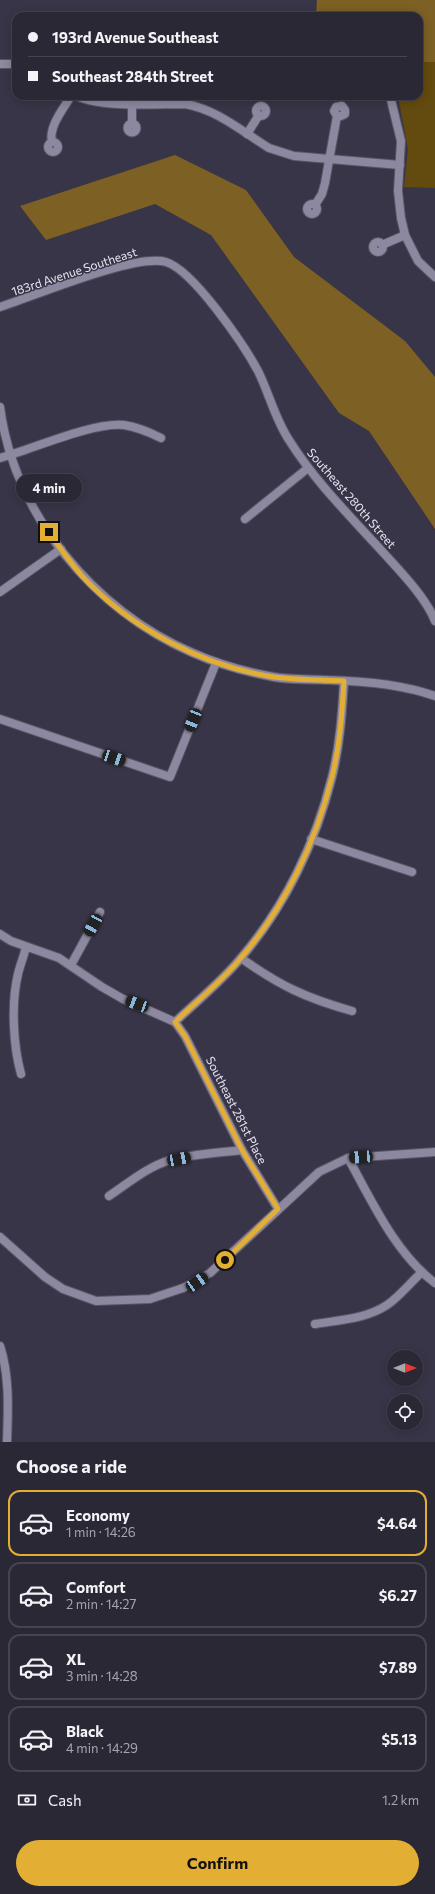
<!DOCTYPE html>
<html lang="en">
<head>
<meta charset="utf-8">
<style>
	:root { --surface:#2b2836; --page:#33303e; --text:#f1f3f6; --muted:#a6a6ad; --line:#474451; --accent:#e3ae34 }
	body { margin:0; font-family:Commissioner,sans-serif; background:var(--page); color:var(--text); height:100vh; display:flex; flex-direction:column; font-size:15px; white-space:nowrap }
	* { box-sizing:border-box; margin:0 }
	p { font-size:13px; color:var(--muted) }
	.icon { flex:none; width:22px; height:22px; fill:none; stroke:currentColor; stroke-width:2; stroke-linecap:round; stroke-linejoin:round }
	.map { position:relative; height:1442px; overflow:hidden }
	.details { display:flex; flex-direction:column; background:var(--surface); flex:1 }
	.details>* { flex:none }
	.top-card { position:absolute; left:12px; top:12px; width:411px; height:88px; border-radius:12px; box-shadow:0 2px 10px #0003,0 0 0 1px var(--line); display:grid; align-content:center; height:88px; padding:0 16px; background:var(--surface) }
	.needle { width:26px; rotate:90deg }
	.tools { position:absolute; left:387px; top:1350px; display:grid; gap:8px }
	.tools a { display:grid; place-items:center; width:36px; height:36px; border-radius:50%; background:var(--surface); box-shadow:0 2px 10px #0003,0 0 0 1px var(--line); font-size:20px }
	.end { position:absolute; width:18px; height:18px; margin:-9px; border:5px solid #e3ae34; background:#111; box-shadow:0 0 0 2px #111 }
	.from { border-radius:50% }
	.bubble { position:absolute; height:28px; border-radius:14px; background:var(--surface); box-shadow:0 2px 10px #0003,0 0 0 1px var(--line); font-size:13px; font-weight:700; line-height:28px; text-align:center }
	.car { position:absolute; width:12px; height:24px; margin:-12px -6px; border-radius:5px; box-shadow:0 0 3px 1px #0007; background:linear-gradient(#222 24%,#8ab4d8 0 40%,#222 0 76%,#8ab4d8 0 86%,#222 0) }
	.top-card b { display:flex; align-items:center; gap:14px; height:38px; font-size:15px }
	.top-card b+b { border-top:1px solid var(--line) }
	.top-card i { width:10px; height:10px; background:var(--text) }
	ul { padding:0; list-style:none }
	li { display:flex; align-items:center; gap:12px; height:66px; margin:0 8px 6px; padding:0 8px; border:2px solid var(--line); border-radius:12px }
	li div { flex:1 }
	li b { display:block; font-size:15px }
	li em { font-style:normal; font-weight:700 }
	li.active { border-color:var(--accent) }
	li>.icon { width:36px; height:36px; stroke-width:1.5 }
	h2 { padding:0 16px; font-size:18px; line-height:48px }
	.pay { display:flex; align-items:center; gap:10px; height:44px; padding:0 16px; font-size:15px }
	.pay p { margin-inline-start:auto }
	.action { display:flex; gap:8px; margin-top:auto; padding:8px 16px }
	.action a { flex:1; height:46px; border-radius:24px; background:var(--accent); color:#111; font-size:16px; font-weight:700; line-height:46px; text-align:center }
	.map>svg:first-child { display:block }
	.green { fill:#634a0e }
	.forest { fill:#7c6024 }
	.lines { fill:none; stroke-linecap:round; stroke-linejoin:round }
	.minor-casing { stroke:#585465; stroke-width:10 }
	.minor { stroke:#8c889f; stroke-width:8 }
	.route { stroke:#e3ae34; stroke-width:5 }
	.labels { text-anchor:middle; dominant-baseline:central; stroke-width:3; stroke-linejoin:round; paint-order:stroke }
	.street-label { font-size:12px; fill:#e7e5f1; stroke:#393548 }
</style>
</head>
<body>
<div class="map">
<svg width="435" height="1442" viewBox="0 0 435 1442">
	<rect width="100%" height="100%" fill="#393548"/>
	<!-- green -->
	<polygon class="green" points="419,62 435,62 435,188 404,187 408,149 398,96 419,96"/>
	<!-- forest -->
	<g class="forest">
		<polygon points="317,0 435,0 435,62 419,62 419,16 316,16"/>
		<polygon points="175,155 246,190 294,257 405,341 435,377 435,529 369,431 339,413 211,235 155,204 46,240 20,206"/>
	</g>
	<g class="lines">
		<!-- minor casing -->
		<g class="minor-casing">
			<g id="minor">
				<polyline points="0,64 16,64"/>
				<path d="M77 96C101 108 156 104 185 104 216 109 243 132 269 148L294 156 400 165"/>
				<polyline points="390,96 401,141 398,191 401,218 405,235 418,261 435,277"/>
				<polyline points="132,104 132,124"/>
				<circle cx="261" cy="111" r="5"/>
				<circle cx="132" cy="128" r="4.5"/>
				<polyline points="247,134 259,115"/>
				<path d="M52 142C48 127 64 108 71 96"/>
				<circle cx="53" cy="147" r="5"/>
				<circle cx="312" cy="209" r="5"/>
				<polyline points="315,205 322,194 325,183 337,116 334,111 336,107 342,106 345,110 345,114 341,116 337,116"/>
				<circle cx="378" cy="247" r="5"/>
				<polyline points="382,245 405,235"/>
				<path d="M0 307C34 296 136 253 166 262 193 270 244 345 258 371 269 393 275 419 289 440 314 480 348 514 380 549 397 568 426 597 435 621"/>
				<path d="M0 407C14 514 94 611 193 653 218 664 246 672 274 677 291 680 310 679 328 680 364 681 401 684 435 696"/>
				<path d="M0 458C33 449 92 422 124 425 137 427 149 432 161 438"/>
				<polyline points="245,519 308,468"/>
				<polyline points="0,592 61,549"/>
				<polyline points="0,719 170,777 216,663"/>
				<polyline points="311,839 412,872"/>
				<polyline points="0,934 11,941 59,958 102,987 123,999 175,1022 185,1036 242,1150 278,1209"/>
				<path d="M241 958C280 986 306 998 352 1011"/>
				<polyline points="71,965 100,912"/>
				<path d="M175 1022C197 1001 221 982 240 959 285 907 316 842 332 777 340 745 342 713 344 681"/>
				<path d="M21 1074C13 1045 11 1003 18 974 20 965 24 956 26 947"/>
				<path d="M348 1158C372 1201 395 1253 435 1283"/>
				<path d="M109 1196C127 1184 146 1168 167 1161 191 1154 217 1153 242 1150"/>
				<polyline points="0,1237 45,1277 63,1289 96,1301 150,1299 183,1288 210,1273 319,1172 348,1158 435,1152"/>
				<path d="M315 1324C339 1320 366 1319 387 1305 399 1297 410 1283 421 1273"/>
				<path d="M0 1346C10 1377 8 1410 7 1442"/>
			</g>
		</g>
		<!-- minor -->
		<use href="#minor" class="minor"/>
	</g>
	<g class="lines">
		<!-- route -->
		<path class="route" d="M49 532C59 547 70 562 82 576 131 629 203 666 274 677 297 680 321 680 344 681 342 713 340 745 332 777 316 842 285 907 240 959 221 982 197 1001 175 1022L185 1036 242 1150 278 1209 225 1260"/>
	</g>
	<g class="labels">
		<!-- street labels -->
		<g class="street-label">
			<text transform="translate(74 271) rotate(-18)">183rd Avenue Southeast</text>
			<text transform="translate(352 498) rotate(49)">Southeast 280th Street</text>
			<text transform="translate(237 1110) rotate(63)">Southeast 281st Place</text>
		</g>
	</g>
</svg>
<div class="tools">
<a><svg class="needle" viewBox="-14 -14 28 28"><path d="M0-13l5 13h-10z" fill="#e53935"/><path d="M0 13l5-13h-10z" fill="#a6a6ad"/></svg></a>
<a><svg class="icon" aria-label="locate" viewBox="0 0 24 24"><circle cx="12" cy="12" r="6"/><path d="M12 2v4M12 18v4M2 12h4M18 12h4"/></svg></a>
</div>
<i class="end from" style="left:225px;top:1260px"></i>
<i class="end" style="left:49px;top:532px"></i>
<div class="bubble" style="left:16px;top:474px;width:66px">4 min</div>
<i class="car" style="left:193px;top:720px;rotate:202deg"></i>
<i class="car" style="left:114px;top:758px;rotate:109deg"></i>
<i class="car" style="left:93px;top:925px;rotate:209deg"></i>
<i class="car" style="left:137px;top:1004px;rotate:291deg"></i>
<i class="car" style="left:361px;top:1157px;rotate:266deg"></i>
<i class="car" style="left:179px;top:1159px;rotate:79deg"></i>
<i class="car" style="left:197px;top:1282px;rotate:56deg"></i>
<div class="top-card">
<b><i class="from"></i>193rd Avenue Southeast</b>
<b><i></i>Southeast 284th Street</b>
</div>
</div>
<section class="details">
<h2>Choose a ride</h2>
<ul>
<li class="active"><svg class="icon" aria-label="car" viewBox="0 0 24 24"><path d="M5 17H2v-5l4-1 3-4h7l3 4 3 1v5h-3M9 17h6M6 11h13"/><circle cx="7" cy="17" r="2"/><circle cx="17" cy="17" r="2"/></svg><div><b>Economy</b><p>1 min · 14:26</p></div><em>$4.64</em></li>
<li><svg class="icon" aria-label="car" viewBox="0 0 24 24"><path d="M5 17H2v-5l4-1 3-4h7l3 4 3 1v5h-3M9 17h6M6 11h13"/><circle cx="7" cy="17" r="2"/><circle cx="17" cy="17" r="2"/></svg><div><b>Comfort</b><p>2 min · 14:27</p></div><em>$6.27</em></li>
<li><svg class="icon" aria-label="car" viewBox="0 0 24 24"><path d="M5 17H2v-5l4-1 3-4h7l3 4 3 1v5h-3M9 17h6M6 11h13"/><circle cx="7" cy="17" r="2"/><circle cx="17" cy="17" r="2"/></svg><div><b>XL</b><p>3 min · 14:28</p></div><em>$7.89</em></li>
<li><svg class="icon" aria-label="car" viewBox="0 0 24 24"><path d="M5 17H2v-5l4-1 3-4h7l3 4 3 1v5h-3M9 17h6M6 11h13"/><circle cx="7" cy="17" r="2"/><circle cx="17" cy="17" r="2"/></svg><div><b>Black</b><p>4 min · 14:29</p></div><em>$5.13</em></li>
</ul>
<div class="pay"><svg class="icon" aria-label="cash" viewBox="0 0 24 24"><path d="M3 7h18v10H3z"/><circle cx="12" cy="12" r="2"/></svg>Cash<p>1.2 km</p></div>
<div class="action"><a>Confirm</a></div>
</section>
</body>
</html>
